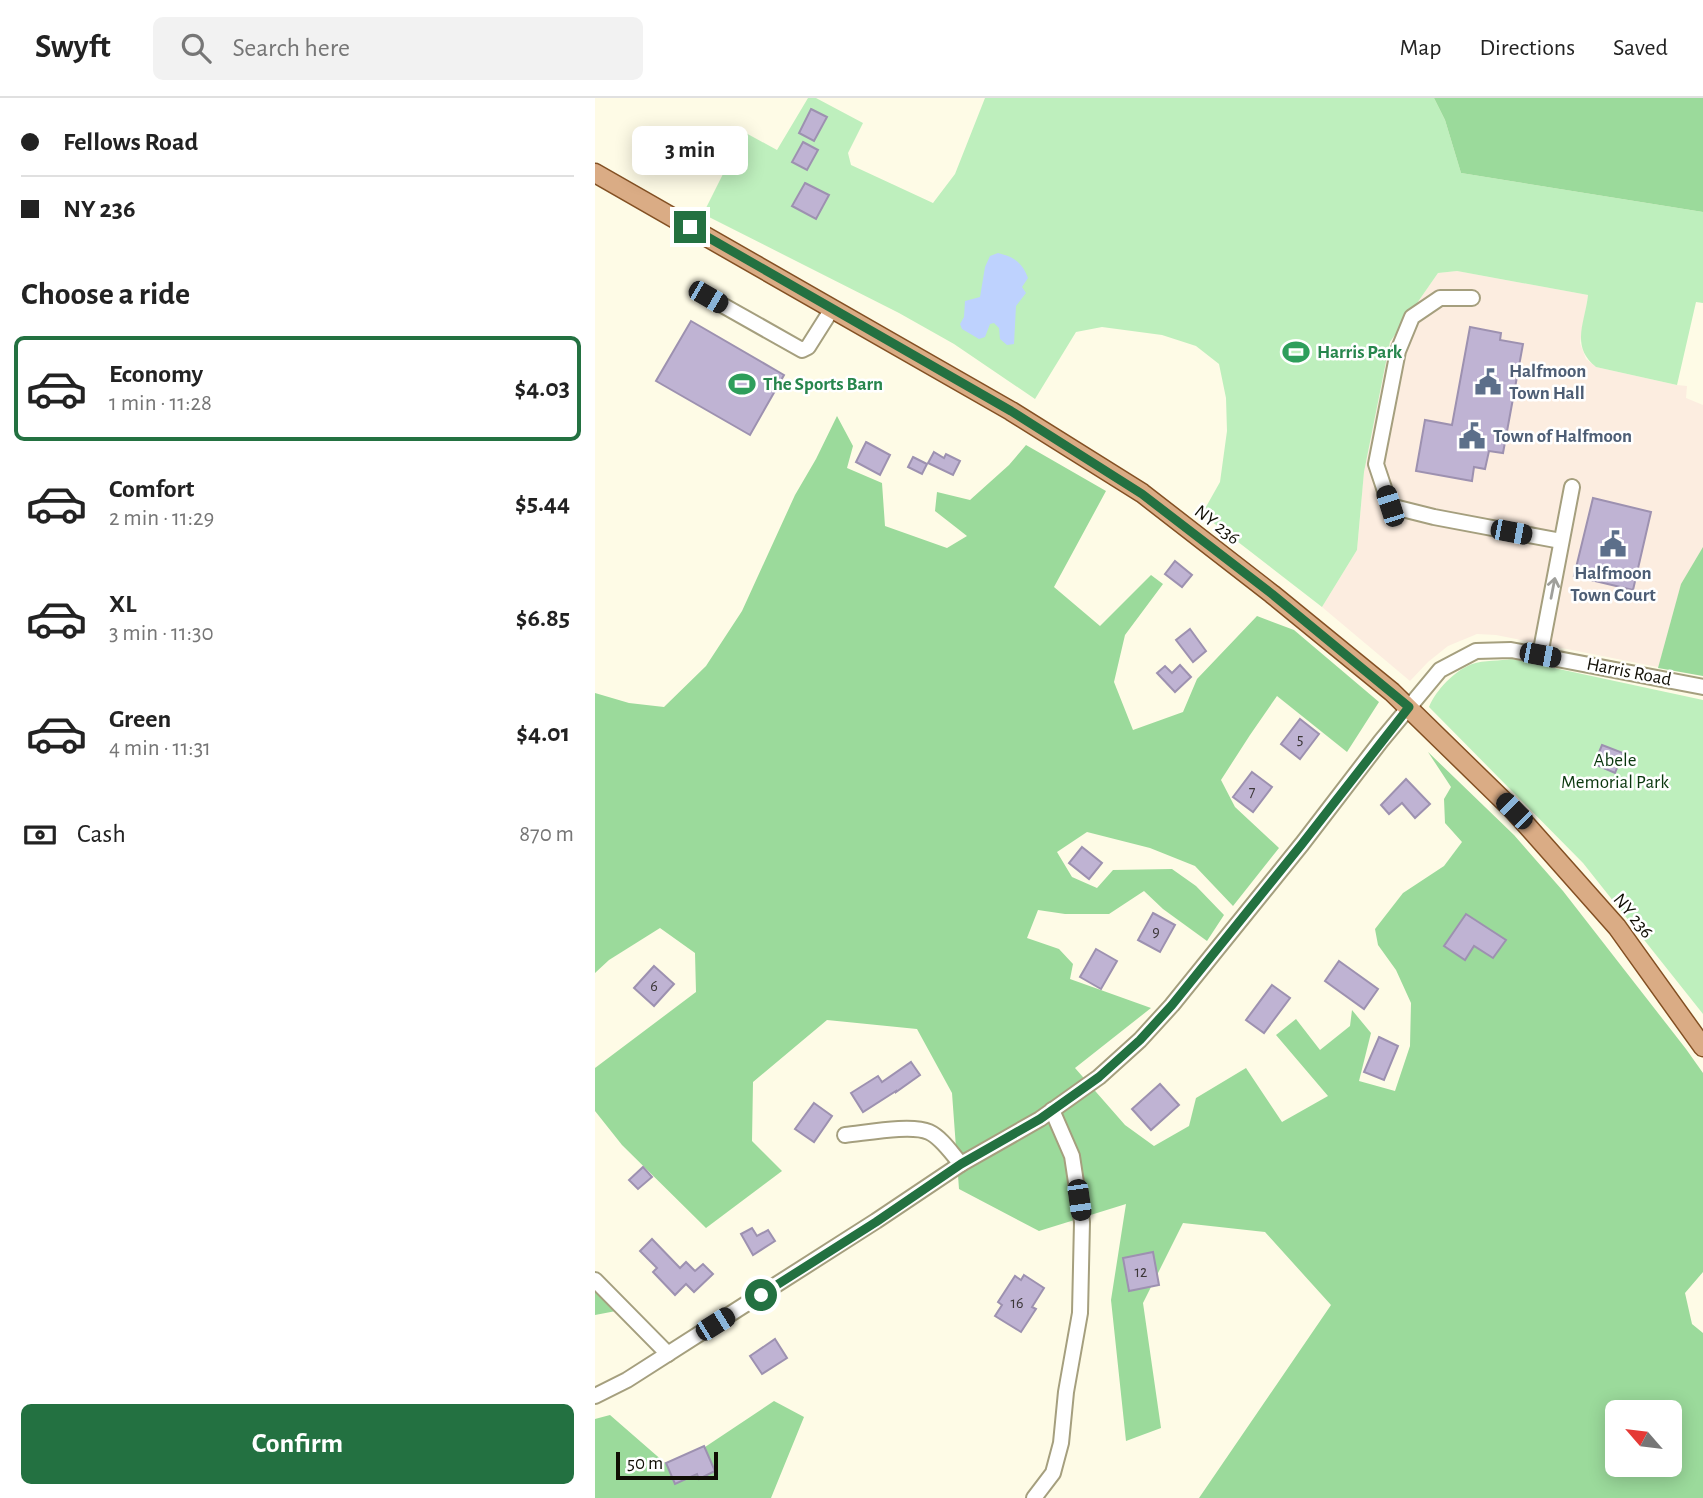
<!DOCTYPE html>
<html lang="en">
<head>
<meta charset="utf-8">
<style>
	:root { --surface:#fff; --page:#f2f2f2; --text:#222; --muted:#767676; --line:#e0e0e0; --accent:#237141 }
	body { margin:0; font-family:"Alegreya Sans",sans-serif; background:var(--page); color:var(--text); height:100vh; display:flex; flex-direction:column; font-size:26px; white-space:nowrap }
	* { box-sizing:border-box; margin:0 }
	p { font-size:23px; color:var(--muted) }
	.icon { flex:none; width:38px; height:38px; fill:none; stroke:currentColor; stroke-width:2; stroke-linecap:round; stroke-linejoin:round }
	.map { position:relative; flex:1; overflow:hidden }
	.sheet { display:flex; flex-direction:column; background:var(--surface); width:595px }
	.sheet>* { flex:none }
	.banner { display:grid; align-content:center; height:154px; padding:0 21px; background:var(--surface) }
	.needle { width:46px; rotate:298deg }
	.tools { position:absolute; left:1010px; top:1302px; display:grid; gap:14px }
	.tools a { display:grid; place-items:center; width:77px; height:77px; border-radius:10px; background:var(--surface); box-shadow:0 4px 18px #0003; font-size:35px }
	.scale { position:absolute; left:21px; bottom:18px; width:102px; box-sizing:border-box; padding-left:7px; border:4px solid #100e04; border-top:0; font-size:19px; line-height:24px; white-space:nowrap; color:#100e04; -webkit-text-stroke:5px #fff; paint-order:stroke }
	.end { position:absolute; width:32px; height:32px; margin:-16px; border:9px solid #237141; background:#fff; box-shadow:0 0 0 4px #fff }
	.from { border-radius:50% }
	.bubble { position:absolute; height:49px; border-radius:10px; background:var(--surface); box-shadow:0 4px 18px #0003; font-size:23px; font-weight:700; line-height:49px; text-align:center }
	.car { position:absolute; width:21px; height:42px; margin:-21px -10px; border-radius:9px; box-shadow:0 0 5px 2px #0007; background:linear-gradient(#222 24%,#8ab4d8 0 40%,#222 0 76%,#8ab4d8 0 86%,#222 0) }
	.banner b { display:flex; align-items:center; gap:24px; height:66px; font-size:26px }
	.banner b+b { border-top:2px solid var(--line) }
	.banner i { width:18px; height:18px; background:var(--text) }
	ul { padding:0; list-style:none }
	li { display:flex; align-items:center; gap:21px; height:105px; margin:0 14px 10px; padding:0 7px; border:4px solid transparent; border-radius:10px }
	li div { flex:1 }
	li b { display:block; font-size:26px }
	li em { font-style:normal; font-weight:700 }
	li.selected { border-color:var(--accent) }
	li>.icon { width:63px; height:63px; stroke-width:1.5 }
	h2 { padding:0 21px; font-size:32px; line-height:84px }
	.pay { display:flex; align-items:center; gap:18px; height:77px; padding:0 21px; font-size:26px }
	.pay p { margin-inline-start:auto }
	.button { display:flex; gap:14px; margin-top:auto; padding:14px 21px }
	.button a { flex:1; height:80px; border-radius:10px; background:var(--accent); color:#fff; font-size:28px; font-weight:700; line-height:80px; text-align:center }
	header { display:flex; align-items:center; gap:42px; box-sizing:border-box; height:98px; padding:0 35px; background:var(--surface); border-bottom:2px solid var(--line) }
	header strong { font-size:33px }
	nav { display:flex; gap:38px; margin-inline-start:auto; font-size:24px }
	.search { width:490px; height:63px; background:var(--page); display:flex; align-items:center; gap:18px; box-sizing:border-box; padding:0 24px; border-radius:10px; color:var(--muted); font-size:26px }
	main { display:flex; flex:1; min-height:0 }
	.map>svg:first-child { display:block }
	.commercial { fill:#fcede0 }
	.green { fill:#beefbd }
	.forest { fill:#9bda9b; fill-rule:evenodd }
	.water { fill:#bed2fe }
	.building { fill:#bfb3d3; stroke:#9d91b0; stroke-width:2 }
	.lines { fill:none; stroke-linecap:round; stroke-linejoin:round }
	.minor-casing { stroke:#a59f7e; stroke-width:18 }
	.major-casing { stroke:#835023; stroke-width:21 }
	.minor { stroke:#fff; stroke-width:14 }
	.major { stroke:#daac85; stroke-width:18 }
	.oneway { stroke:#9f9f9b }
	.route { stroke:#237141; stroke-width:9 }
	.labels { text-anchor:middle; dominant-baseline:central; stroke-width:5; stroke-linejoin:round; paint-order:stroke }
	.number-label { font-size:16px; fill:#3c3738 }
	.leisure-label { font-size:19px; font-weight:bold; fill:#27864d; stroke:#fff; text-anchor:start }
	.service-label { font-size:19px; font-weight:bold; fill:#4e5e75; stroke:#fff; text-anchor:start }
	.street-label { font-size:19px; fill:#100e04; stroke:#fff }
	.park-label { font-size:19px; fill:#09360d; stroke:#fff }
</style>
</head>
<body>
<header>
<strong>Swyft</strong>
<div class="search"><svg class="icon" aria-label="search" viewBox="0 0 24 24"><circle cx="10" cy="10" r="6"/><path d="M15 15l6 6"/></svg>Search here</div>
<nav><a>Map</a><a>Directions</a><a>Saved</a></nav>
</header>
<main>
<section class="sheet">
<div class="banner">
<b><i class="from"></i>Fellows Road</b>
<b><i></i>NY 236</b>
</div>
<h2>Choose a ride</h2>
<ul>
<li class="selected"><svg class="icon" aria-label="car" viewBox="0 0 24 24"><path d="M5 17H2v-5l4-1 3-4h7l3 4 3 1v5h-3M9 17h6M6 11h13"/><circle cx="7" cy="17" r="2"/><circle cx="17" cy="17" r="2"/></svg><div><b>Economy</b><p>1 min · 11:28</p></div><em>$4.03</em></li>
<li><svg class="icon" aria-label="car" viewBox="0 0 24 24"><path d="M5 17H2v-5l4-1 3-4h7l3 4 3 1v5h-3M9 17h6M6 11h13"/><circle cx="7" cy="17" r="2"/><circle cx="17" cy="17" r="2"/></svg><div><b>Comfort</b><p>2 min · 11:29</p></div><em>$5.44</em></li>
<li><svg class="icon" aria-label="car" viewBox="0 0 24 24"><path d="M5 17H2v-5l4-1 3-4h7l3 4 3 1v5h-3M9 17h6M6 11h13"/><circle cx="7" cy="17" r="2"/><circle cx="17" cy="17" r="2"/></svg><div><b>XL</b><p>3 min · 11:30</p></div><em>$6.85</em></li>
<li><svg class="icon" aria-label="car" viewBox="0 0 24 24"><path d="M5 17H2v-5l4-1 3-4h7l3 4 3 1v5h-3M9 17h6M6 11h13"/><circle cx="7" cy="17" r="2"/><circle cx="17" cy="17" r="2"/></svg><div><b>Green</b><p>4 min · 11:31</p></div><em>$4.01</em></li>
</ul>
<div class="pay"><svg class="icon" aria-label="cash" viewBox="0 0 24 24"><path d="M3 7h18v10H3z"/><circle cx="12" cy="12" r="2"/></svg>Cash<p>870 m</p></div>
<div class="button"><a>Confirm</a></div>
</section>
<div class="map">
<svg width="1108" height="1400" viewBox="0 0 1108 1400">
	<rect width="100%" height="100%" fill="#fefbe6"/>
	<!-- commercial -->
	<polygon class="commercial" points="862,173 993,197 985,245 991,261 1001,269 1082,287 1092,288 1091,300 1108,307 1108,578 901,537 882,536 853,548 833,564 815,583 727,509 762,452 769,374 795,244 843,175"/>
	<!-- green -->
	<g class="green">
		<path d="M213 0H221L268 25 253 55 256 67 338 105 360 76 390 0H839L850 22 866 75 1108 114V205L1101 204 1082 287 1001 269C975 248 990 225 993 197L862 173 843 175 795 244 769 374 762 452 727 509 607 416 625 384 632 333 631 300 624 266 601 248 567 237 507 229 481 234 440 301 359 246 304 215 108 116 149 34 182 52Z"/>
		<path d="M917 561 1108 602V916L988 765 834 609C841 592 859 573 877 566 889 562 905 563 917 561Z"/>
	</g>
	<!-- forest -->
	<g class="forest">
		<polygon points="839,0 1108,0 1108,114 866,75 850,22"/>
		<path d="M242 318 258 348 252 370 287 385 290 428 352 450 372 438 340 413 342 394 375 402 414 367 431 347 511 393 459 489 505 528 556 477 568 486 530 537 519 584 538 632 588 614 602 581 662 518 699 532 784 604 752 654 682 598 655 637 626 682 640 709 684 750 638 808 600 768 555 750 492 734 462 754 477 779 502 790 518 772 577 771 601 788 629 817 612 843 568 811 549 793 514 816H470L443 812 432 840 464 851 478 866 475 881 556 910 480 970 530 1027 559 1048 594 1028 601 1000 651 970 687 1024 733 998 681 937 701 921 725 952 755 928 757 912 776 935 764 983 800 993 815 948 816 905 801 872 783 847 780 831 808 795 849 768 867 744 850 725 849 701 856 689 833 654 919 737 968 793 1091 951 1108 975V1174L1090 1195 1097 1226 1108 1235V1400H604L736 1207 670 1134 588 1125 548 1205 566 1330 531 1343 516 1202 531 1106 444 1133 364 1091 357 995 322 931 232 922 158 984 157 1043 187 1073 111 1130 27 1047 0 1013V970L101 894 100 855 65 830 14 862 0 875V595L34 605 69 609 111 568 147 513 200 397 221 361ZM1022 1314H1074V1367H1022Z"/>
		<polygon points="1108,449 1108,578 1063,570 1086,486"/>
		<polygon points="0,1192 21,1213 0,1217"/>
		<polygon points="179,1303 209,1319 176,1400 0,1400 0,1321 15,1317 77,1371"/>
	</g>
	<!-- water -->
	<path class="water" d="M403 155C419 159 427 164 433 180L427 189 431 195 421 208 419 246 412 247 405 241 404 230 399 225 395 226 390 239 384 241 367 231 365 226 369 219 370 203 385 199 390 169 395 158Z"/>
	<!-- building -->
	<g class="building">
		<polygon points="216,11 232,19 219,43 204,35"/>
		<polygon points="208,44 223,52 212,72 197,64"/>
		<polygon points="210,85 234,97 221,121 197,108"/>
		<polygon points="96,223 189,277 155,337 61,283"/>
		<polygon points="875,229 906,235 905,242 928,246 908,355 894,353 890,371 879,369 877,383 821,373 830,322 857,327"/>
		<polygon points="271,344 295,357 285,377 261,364"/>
		<polygon points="339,354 349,360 351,356 365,363 358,377 333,365"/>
		<polygon points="318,359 332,366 327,376 313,369"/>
		<polygon points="998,400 1056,414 1038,492 979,478"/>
		<polygon points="580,463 597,477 587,489 570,476"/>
		<polygon points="595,531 611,553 598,564 581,542"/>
		<polygon points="585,567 596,579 580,594 562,575 570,568 577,575"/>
		<polygon points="705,621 724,636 705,661 686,646"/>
		<polygon points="1007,647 1028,655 1020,675 999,666"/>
		<polygon points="657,674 677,689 658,714 638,699"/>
		<polygon points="811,681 835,706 820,720 807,705 794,716 786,707"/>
		<polygon points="487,749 507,765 494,781 474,765"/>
		<polygon points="558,815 580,827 565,854 543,842"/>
		<polygon points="871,816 911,842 898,860 879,848 870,862 849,848"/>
		<polygon points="501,851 522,863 506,891 485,879"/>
		<polygon points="744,863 783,891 769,911 730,883"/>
		<polygon points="59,868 79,886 59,908 39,890"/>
		<polygon points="677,887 695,900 669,935 651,922"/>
		<polygon points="784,939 803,948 789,982 769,974"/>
		<polygon points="316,964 325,977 301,994 301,993 268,1014 256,995 283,978 287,984"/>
		<polygon points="565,986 584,1007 556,1032 537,1011"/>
		<polygon points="219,1005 237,1018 219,1044 200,1031"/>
		<polygon points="48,1069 57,1079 43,1091 34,1082"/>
		<polygon points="157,1130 162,1138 173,1132 180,1143 158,1157 146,1136"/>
		<polygon points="57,1141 85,1170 91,1164 100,1173 108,1166 118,1176 99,1194 91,1186 80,1197 58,1174 62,1170 45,1153"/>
		<polygon points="558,1154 564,1187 534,1193 528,1160"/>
		<polygon points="429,1177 449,1190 437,1209 441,1211 426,1234 400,1218 407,1207 403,1204 420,1178 426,1182"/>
		<polygon points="180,1241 192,1260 167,1276 155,1258"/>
		<polygon points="109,1348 120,1373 104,1381 102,1376 80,1386 71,1365"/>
	</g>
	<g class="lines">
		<!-- minor casing -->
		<g class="minor-casing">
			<g id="minor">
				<polyline points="113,199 207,252 213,249 237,211"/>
				<polyline points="877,200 845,200 817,219 803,253 781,366 795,408 839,419 966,443"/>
				<polyline points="945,557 977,389"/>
				<path d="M250 1037C271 1035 316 1026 334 1034 347 1040 357 1056 366 1066"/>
				<polyline points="0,1182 73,1256"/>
				<polyline points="0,1298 32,1282 281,1123 366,1066 445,1021 504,979 545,942 577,907 707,746 786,643 845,572 881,553 916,552 1108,589"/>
				<polyline points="439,1400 458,1375 466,1345 471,1294 485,1215 487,1124 477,1058 457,1012"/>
			</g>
		</g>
		<!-- major casing -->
		<g class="major-casing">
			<polyline id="major" points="0,75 416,313 547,395 677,496 797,594 919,713 1022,829 1108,949"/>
		</g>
		<!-- minor -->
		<use href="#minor" class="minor"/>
		<!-- major -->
		<use href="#major" class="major"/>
	</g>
	<!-- one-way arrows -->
	<defs><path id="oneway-shaft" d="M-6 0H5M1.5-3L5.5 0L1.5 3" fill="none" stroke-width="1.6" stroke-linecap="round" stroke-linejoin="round" transform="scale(1.75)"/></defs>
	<use class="oneway" href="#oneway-shaft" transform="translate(958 490) rotate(-79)"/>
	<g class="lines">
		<!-- route -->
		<polyline class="route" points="95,129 416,313 547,396 677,496 814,609 707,746 577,907 545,942 504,979 445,1021 366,1066 281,1124 166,1197"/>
	</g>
	<!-- icons -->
	<defs>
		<g id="stadium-bare" transform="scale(2.1)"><path d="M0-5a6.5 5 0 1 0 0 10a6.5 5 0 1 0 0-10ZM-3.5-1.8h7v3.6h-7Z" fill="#2e9e5b" stroke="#fff" stroke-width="2.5" paint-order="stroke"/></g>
		<g id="civic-bare" transform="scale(2.1)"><path d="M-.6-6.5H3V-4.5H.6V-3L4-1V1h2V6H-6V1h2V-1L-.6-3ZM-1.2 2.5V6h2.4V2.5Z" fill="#5c6f8a" stroke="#fff" stroke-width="2.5" paint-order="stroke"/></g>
	</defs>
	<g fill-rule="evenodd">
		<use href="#stadium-bare" x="701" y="254"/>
		<use href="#civic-bare" x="893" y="284"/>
		<use href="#stadium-bare" x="147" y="286"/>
		<use href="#civic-bare" x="877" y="338"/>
		<use href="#civic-bare" x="1018" y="446"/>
	</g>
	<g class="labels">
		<!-- number labels -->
		<g class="number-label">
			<text x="705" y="641">5</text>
			<text x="657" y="694">7</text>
			<text x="561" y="834">9</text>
			<text x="59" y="888">6</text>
			<text x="546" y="1174">12</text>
			<text x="422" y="1205">16</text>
		</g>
		<!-- leisure labels -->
		<g class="leisure-label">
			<text x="722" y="254">Harris Park</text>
			<text x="168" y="286">The Sports Barn</text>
		</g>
		<!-- service labels -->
		<g class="service-label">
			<text x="914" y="273">Halfmoon<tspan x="914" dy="22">Town Hall</tspan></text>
			<text x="898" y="338">Town of Halfmoon</text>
			<text x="1018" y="475" text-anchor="middle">Halfmoon<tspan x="1018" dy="22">Town Court</tspan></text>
		</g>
		<!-- street labels -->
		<g class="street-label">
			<text transform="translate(622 427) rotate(38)">NY 236</text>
			<text transform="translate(1034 574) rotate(11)">Harris Road</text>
			<text transform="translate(1038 818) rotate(51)">NY 236</text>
		</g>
		<!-- park labels -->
		<g class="park-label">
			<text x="1020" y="662">Abele<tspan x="1020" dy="22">Memorial Park</tspan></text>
		</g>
	</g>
</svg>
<div class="tools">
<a><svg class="needle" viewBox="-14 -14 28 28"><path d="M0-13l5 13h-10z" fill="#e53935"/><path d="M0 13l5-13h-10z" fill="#767676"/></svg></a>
</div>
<div class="scale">50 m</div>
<i class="end from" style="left:166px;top:1197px"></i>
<i class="end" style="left:95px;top:129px"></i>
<div class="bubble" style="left:37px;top:28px;width:116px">3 min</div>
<i class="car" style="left:113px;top:199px;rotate:120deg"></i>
<i class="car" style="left:795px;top:408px;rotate:342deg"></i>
<i class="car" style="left:916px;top:434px;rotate:101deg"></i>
<i class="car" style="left:945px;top:557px;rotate:101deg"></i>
<i class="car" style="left:919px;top:713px;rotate:315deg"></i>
<i class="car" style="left:484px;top:1102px;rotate:172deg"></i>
<i class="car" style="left:120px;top:1226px;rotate:58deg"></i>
</div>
</main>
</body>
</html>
